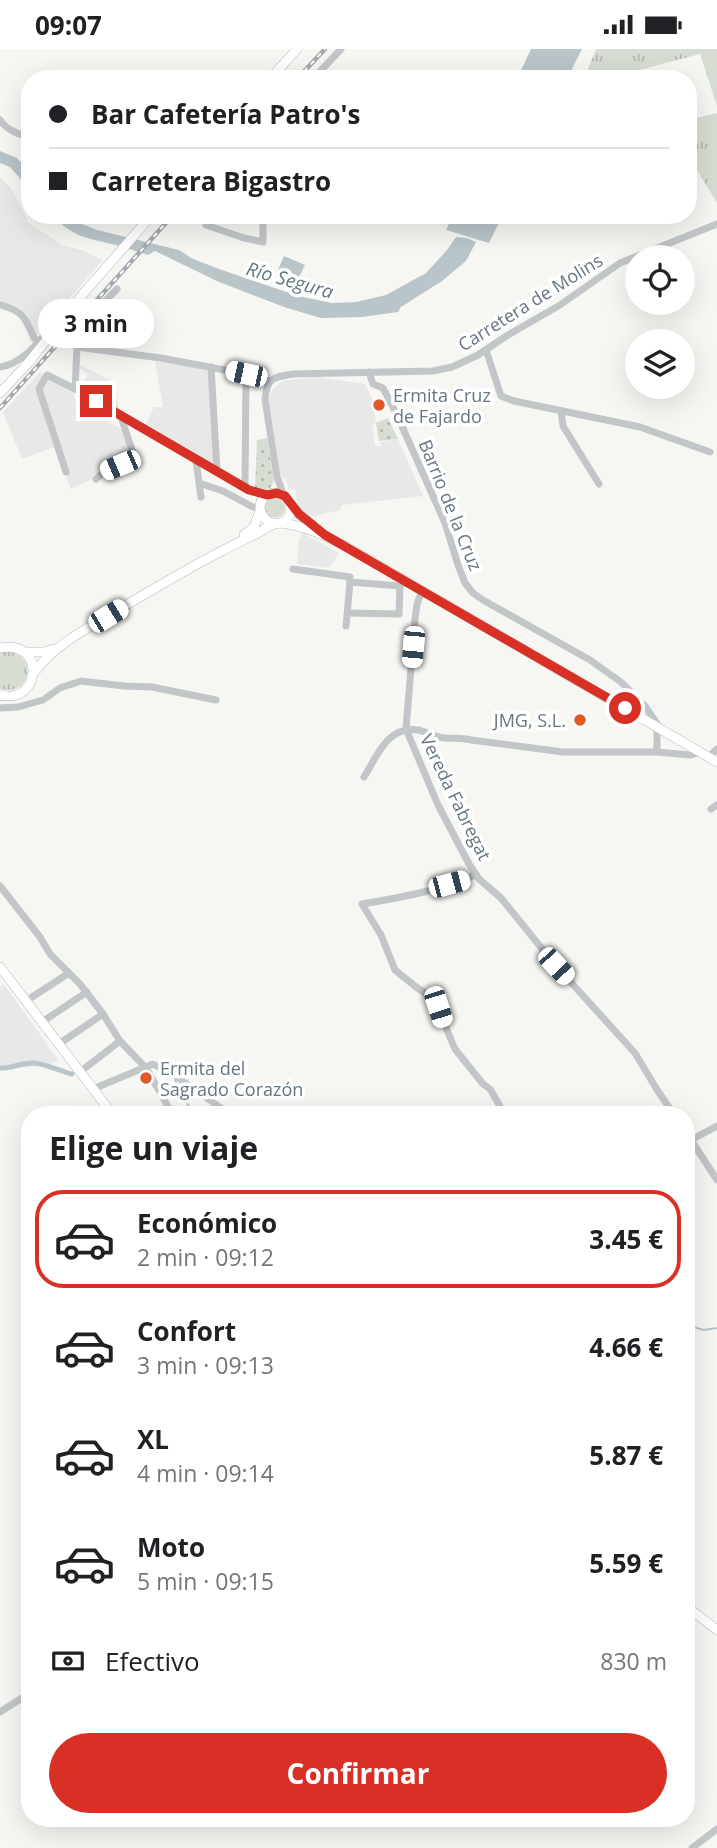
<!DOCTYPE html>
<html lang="es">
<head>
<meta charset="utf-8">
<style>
	:root { --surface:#fff; --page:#f2f2f2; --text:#202124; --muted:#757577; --line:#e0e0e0; --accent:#d93025 }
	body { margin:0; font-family:"Open Sans",sans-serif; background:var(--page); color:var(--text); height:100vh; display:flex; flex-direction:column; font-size:26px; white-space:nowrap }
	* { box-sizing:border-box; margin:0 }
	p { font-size:23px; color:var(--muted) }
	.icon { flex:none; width:38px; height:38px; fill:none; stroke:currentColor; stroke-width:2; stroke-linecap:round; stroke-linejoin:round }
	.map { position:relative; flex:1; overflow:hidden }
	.drawer { position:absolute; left:21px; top:1057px; width:674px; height:721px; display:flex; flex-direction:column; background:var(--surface); border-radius:28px; box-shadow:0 7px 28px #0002 }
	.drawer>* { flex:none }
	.banner { position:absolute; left:21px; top:21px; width:676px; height:154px; border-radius:28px; box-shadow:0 7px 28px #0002; display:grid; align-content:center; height:154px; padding:0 28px; background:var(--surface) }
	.fabs { position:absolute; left:625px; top:196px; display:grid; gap:14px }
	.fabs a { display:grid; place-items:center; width:70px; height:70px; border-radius:50%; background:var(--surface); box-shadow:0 7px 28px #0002; font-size:35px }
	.end { position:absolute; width:32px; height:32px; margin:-16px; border:9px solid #d93025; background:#fff; box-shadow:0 0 0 4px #fff }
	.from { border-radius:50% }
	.bubble { position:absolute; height:49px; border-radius:24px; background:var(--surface); box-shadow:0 7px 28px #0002; font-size:23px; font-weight:700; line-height:49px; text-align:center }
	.car { position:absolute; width:21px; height:42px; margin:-21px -10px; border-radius:9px; box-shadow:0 0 5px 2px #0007; background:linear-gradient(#fff 24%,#345 0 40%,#fff 0 76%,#345 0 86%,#fff 0) }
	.banner b { display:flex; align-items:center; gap:24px; height:66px; font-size:26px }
	.banner b+b { border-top:2px solid var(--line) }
	.banner i { width:18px; height:18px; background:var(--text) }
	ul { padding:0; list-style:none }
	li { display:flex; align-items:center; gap:21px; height:98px; margin:0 14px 10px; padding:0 14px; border:4px solid transparent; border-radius:28px }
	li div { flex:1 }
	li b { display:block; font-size:26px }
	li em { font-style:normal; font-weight:700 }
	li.selected { border-color:var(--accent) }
	li>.icon { width:63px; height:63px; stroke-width:1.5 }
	h2 { padding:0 28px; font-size:32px; line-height:84px }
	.pay { display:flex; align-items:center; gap:18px; height:77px; padding:0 28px; font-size:26px }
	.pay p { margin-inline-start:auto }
	.button { display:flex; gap:14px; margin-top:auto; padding:14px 28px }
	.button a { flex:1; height:80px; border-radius:42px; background:var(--accent); color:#fff; font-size:28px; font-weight:700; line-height:80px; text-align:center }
	.status { display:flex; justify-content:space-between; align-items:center; height:49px; padding:0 35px; background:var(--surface); direction:ltr }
	.status svg { height:19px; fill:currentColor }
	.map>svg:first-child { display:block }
	.built { fill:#e7e8e7 }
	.grass { fill:url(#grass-tufts) }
	.park { fill:url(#park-dots) }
	.water { fill:#bac5c9 }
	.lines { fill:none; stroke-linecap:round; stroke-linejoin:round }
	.stream { stroke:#bac5c9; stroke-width:2 }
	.canal { stroke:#bac5c9; stroke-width:5 }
	.major-casing { stroke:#b5b9bd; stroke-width:10 }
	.minor { stroke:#c2c6c9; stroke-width:7 }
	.major { stroke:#fff; stroke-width:9 }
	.rail-casing { stroke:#a3a9ae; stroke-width:4.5 }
	.rail { stroke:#fff; stroke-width:2; stroke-dasharray:5; stroke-linecap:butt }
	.route { stroke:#d93025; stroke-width:9 }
	.poi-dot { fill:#e0592a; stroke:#fff; stroke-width:2.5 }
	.labels { text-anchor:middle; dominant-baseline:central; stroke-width:7; stroke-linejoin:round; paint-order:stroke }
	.street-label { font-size:18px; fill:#667684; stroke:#fff }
	.poi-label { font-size:18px; fill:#667684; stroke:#fff; text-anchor:start }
	.water-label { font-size:19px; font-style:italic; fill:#627780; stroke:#fff }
</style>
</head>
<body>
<div class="status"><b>09:07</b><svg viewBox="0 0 49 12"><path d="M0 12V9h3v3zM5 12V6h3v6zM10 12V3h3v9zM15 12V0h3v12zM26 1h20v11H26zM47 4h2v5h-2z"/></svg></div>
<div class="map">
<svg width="717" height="1799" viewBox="0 0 717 1799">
	<defs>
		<pattern id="grass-tufts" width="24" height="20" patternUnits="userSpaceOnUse" patternTransform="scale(1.75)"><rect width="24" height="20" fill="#d8ddd4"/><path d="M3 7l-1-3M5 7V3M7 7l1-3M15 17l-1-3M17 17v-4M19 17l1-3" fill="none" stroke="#b3b8b2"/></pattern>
		<pattern id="park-dots" width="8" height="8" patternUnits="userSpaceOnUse" patternTransform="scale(1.75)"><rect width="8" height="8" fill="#d8ddd4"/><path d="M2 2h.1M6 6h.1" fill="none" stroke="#b3b8b2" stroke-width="1.8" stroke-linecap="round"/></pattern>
	</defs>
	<rect width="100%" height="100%" fill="#f6f7f3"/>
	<!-- built -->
	<g class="built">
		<polygon points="0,128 11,139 29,174 62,196 82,201 103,211 35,288 27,265 15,256 0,253"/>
		<polygon points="155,312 210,321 213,415 146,375 154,358 163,358"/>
		<polygon points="81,316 113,333 120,363 79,341 88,325 79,319"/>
		<polygon points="40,323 73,341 76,354 123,381 133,408 94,426 94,429 71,440 54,398 22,410 3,363"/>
		<polygon points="316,328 365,335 373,352 376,374 372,378 375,397 381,397 380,393 398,390 423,447 342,456 340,461 308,469 297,454 295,440 289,441 286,429 282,429 280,424 269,350 272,341 282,332"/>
		<polygon points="303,484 339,504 329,519 297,515 299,490"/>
		<polygon points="4,935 59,1012 44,1017 0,1020 0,938"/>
	</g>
	<!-- grass -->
	<g class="grass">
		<polygon points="596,0 717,0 717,57 700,5 605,30 584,30"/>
		<polygon points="717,64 717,154 688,106 688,71"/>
		<circle cx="275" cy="459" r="10"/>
		<path d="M6 602C39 605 32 648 0 640V604Z"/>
	</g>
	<!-- park -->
	<g class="park">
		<polygon points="388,369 398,390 379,392 376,374"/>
		<polygon points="267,389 274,431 271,438 263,442 255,440 257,391"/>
	</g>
	<!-- water -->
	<g class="water">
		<polygon points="531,0 582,0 567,30 517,30"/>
		<polygon points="0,102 17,109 30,123 30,141 10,118 0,114"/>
		<path d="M52 166H69L82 175 97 181 179 201 193 210 222 221 298 247 332 254 356 253 386 246 426 224 447 201 456 188 467 189 476 193 466 212 442 232 401 258 398 263 362 268 321 269 287 259 219 233 155 202 148 206C138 203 127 199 116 196 87 189 74 189 52 166Z"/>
		<polygon points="453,166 503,166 489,194 446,181"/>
		<polygon points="284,207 305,216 298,230 278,221"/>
	</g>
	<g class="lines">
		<!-- stream -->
		<g class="stream">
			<polyline points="175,1031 188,1056 200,1066"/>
			<polyline points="686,1276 704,1281 717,1279"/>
		</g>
		<!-- canal -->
		<path class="canal" d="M0 1019C12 1020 21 1013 34 1014 46 1015 60 1022 72 1025"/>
		<!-- major casing -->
		<g class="major-casing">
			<g id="major">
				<polyline points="270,30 297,0"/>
				<polyline points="0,344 29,313 82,246 152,166"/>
				<polyline points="290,455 299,465 318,481"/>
				<path d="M281 474C305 477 325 486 347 498L717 713"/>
				<polyline points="244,486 254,478 260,462"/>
				<path d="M0 599C46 590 42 656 0 646"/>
				<polyline points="24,603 45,603 53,600"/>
				<path d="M33 625C56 593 95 575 128 555 159 537 190 518 222 502 233 496 244 491 256 485 262 482 268 477 275 475 281 473 279 476 285 472 296 463 290 445 276 444 256 443 254 470 275 475"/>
				<polyline points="0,918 113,1066"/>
				<polyline points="686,1557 717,1581"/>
			</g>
		</g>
		<!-- minor -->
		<g class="minor">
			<polyline points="313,30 341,0"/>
			<path d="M0 71C6 81 19 85 30 89"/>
			<polyline points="206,176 244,189 263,193 263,166"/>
			<path d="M0 256C23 262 25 268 34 289"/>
			<polyline points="77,298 161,309 246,325 270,332"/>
			<polyline points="486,301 501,347 514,352 640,378 710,403"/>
			<path d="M0 318C27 314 45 284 62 265"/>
			<polyline points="211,318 217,422"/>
			<polyline points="369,323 373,335 383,339 397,366 445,474 458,516 465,534 473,544 483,551 590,611 621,633 645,657 660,679"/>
			<polyline points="75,340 77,298 74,284 117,240"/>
			<polyline points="561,362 563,377 599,435"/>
			<polyline points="196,411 201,448"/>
			<polyline points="66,423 39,340 47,326 75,340 245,439 267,446"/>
			<polyline points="96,430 104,423 135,410 121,368"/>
			<polyline points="199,434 223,442 253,458 260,459"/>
			<polyline points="245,439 246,325"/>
			<path d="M284 447 277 428 265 350C267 329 273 328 293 325L433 322 452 318 478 306 508 286 560 256 620 214 717 175"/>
			<polyline points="293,520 350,528 350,533 400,537 403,531"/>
			<polyline points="422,542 417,555 415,570 406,680 438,756 469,815 479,830 501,849 556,917 635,1004 656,1039 674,1066"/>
			<polyline points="348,564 399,565 400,537"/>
			<polyline points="346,577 350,533"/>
			<polyline points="0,659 18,658 43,651 60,639 81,632 124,637 152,638 216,651"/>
			<polyline points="657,677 657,703"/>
			<polyline points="708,708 717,700"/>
			<path d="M364 728C377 707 388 676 418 681 427 683 435 688 444 689 454 690 461 688 471 691L563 703H657L690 706 701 703"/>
			<polyline points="711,760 717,756"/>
			<path d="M476 825C451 840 392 850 362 855L381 886 395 921 416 938 434 950 455 1000 483 1035 490 1040 505 1066"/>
			<polyline points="0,837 40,888 50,905 80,935 103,965 120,992 146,1019 173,1066"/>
			<polyline points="26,952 69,924"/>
			<polyline points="42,973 87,943"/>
			<polyline points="59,995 103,965"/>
			<polyline points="80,1023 120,992"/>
			<polyline points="93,1040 153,1015 174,1026 231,1066"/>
			<polyline points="686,1083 717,1131"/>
			<polyline points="691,1091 717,1077"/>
			<polyline points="0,1663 30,1644"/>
			<polyline points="692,1799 717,1780"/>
		</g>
		<!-- major -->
		<use href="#major" class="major"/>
		<!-- rail casing -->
		<g class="rail-casing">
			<g id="rail">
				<polyline points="297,30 325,0"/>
				<polyline points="0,359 173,166"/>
			</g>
		</g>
		<!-- rail -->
		<use href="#rail" class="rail"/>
	</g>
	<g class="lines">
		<!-- route -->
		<polyline class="route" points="96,352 249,441 267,446 277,444 285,447 299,465 325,486 625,659"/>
	</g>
	<!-- markers -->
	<g class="poi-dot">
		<circle cx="379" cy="356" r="7"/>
		<circle cx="580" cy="671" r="7"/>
		<circle cx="146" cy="1029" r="7"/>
	</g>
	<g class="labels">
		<!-- street labels -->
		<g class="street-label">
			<text transform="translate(530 253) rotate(-32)">Carretera de Molins</text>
			<text transform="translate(451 456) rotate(68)">Barrio de la Cruz</text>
			<text transform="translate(456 748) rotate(64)">Vereda Fabregat</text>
		</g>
		<!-- poi labels -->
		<g class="poi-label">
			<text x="393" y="346">Ermita Cruz<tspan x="393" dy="21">de Fajardo</tspan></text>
			<text x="566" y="671" text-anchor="end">JMG, S.L.</text>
			<text x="160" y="1019">Ermita del<tspan x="160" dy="21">Sagrado Corazón</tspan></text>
		</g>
		<!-- water labels -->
		<g class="water-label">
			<text transform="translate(290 231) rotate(16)">Río Segura</text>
		</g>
	</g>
</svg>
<div class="fabs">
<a><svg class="icon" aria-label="locate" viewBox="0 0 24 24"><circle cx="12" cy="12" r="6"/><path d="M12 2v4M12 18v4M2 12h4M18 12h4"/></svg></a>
<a><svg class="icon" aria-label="layers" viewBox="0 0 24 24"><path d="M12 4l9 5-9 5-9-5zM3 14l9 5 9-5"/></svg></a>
</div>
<i class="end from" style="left:625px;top:659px"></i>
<i class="end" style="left:96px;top:352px"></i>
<div class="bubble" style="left:38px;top:250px;width:116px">3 min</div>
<i class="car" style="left:246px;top:325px;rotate:282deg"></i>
<i class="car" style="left:120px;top:416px;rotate:247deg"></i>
<i class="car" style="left:108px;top:567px;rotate:59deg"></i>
<i class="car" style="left:413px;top:598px;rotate:185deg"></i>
<i class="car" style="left:449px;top:835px;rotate:75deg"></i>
<i class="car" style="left:556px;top:917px;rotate:137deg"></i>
<i class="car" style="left:438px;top:958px;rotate:162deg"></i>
<div class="banner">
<b><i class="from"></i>Bar Cafetería Patro's</b>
<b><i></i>Carretera Bigastro</b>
</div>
<section class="drawer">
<h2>Elige un viaje</h2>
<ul>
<li class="selected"><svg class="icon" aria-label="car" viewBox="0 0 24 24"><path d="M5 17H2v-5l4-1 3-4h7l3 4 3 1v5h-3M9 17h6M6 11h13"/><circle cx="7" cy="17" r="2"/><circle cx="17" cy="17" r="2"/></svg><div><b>Económico</b><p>2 min · 09:12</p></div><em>3.45 €</em></li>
<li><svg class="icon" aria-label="car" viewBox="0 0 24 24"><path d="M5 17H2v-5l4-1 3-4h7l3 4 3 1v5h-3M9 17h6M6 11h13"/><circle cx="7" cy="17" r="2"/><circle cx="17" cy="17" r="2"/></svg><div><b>Confort</b><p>3 min · 09:13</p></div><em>4.66 €</em></li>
<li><svg class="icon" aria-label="car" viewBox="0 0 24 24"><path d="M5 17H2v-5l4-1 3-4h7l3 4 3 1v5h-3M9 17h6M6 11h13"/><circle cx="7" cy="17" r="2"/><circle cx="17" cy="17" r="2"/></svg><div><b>XL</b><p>4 min · 09:14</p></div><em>5.87 €</em></li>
<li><svg class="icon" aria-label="car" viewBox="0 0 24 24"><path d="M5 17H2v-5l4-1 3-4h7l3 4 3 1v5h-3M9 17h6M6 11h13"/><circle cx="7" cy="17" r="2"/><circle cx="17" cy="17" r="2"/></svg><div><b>Moto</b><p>5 min · 09:15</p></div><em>5.59 €</em></li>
</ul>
<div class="pay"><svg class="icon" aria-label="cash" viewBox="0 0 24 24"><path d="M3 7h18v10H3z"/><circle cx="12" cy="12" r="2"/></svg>Efectivo<p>830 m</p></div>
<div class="button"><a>Confirmar</a></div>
</section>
</div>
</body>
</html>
